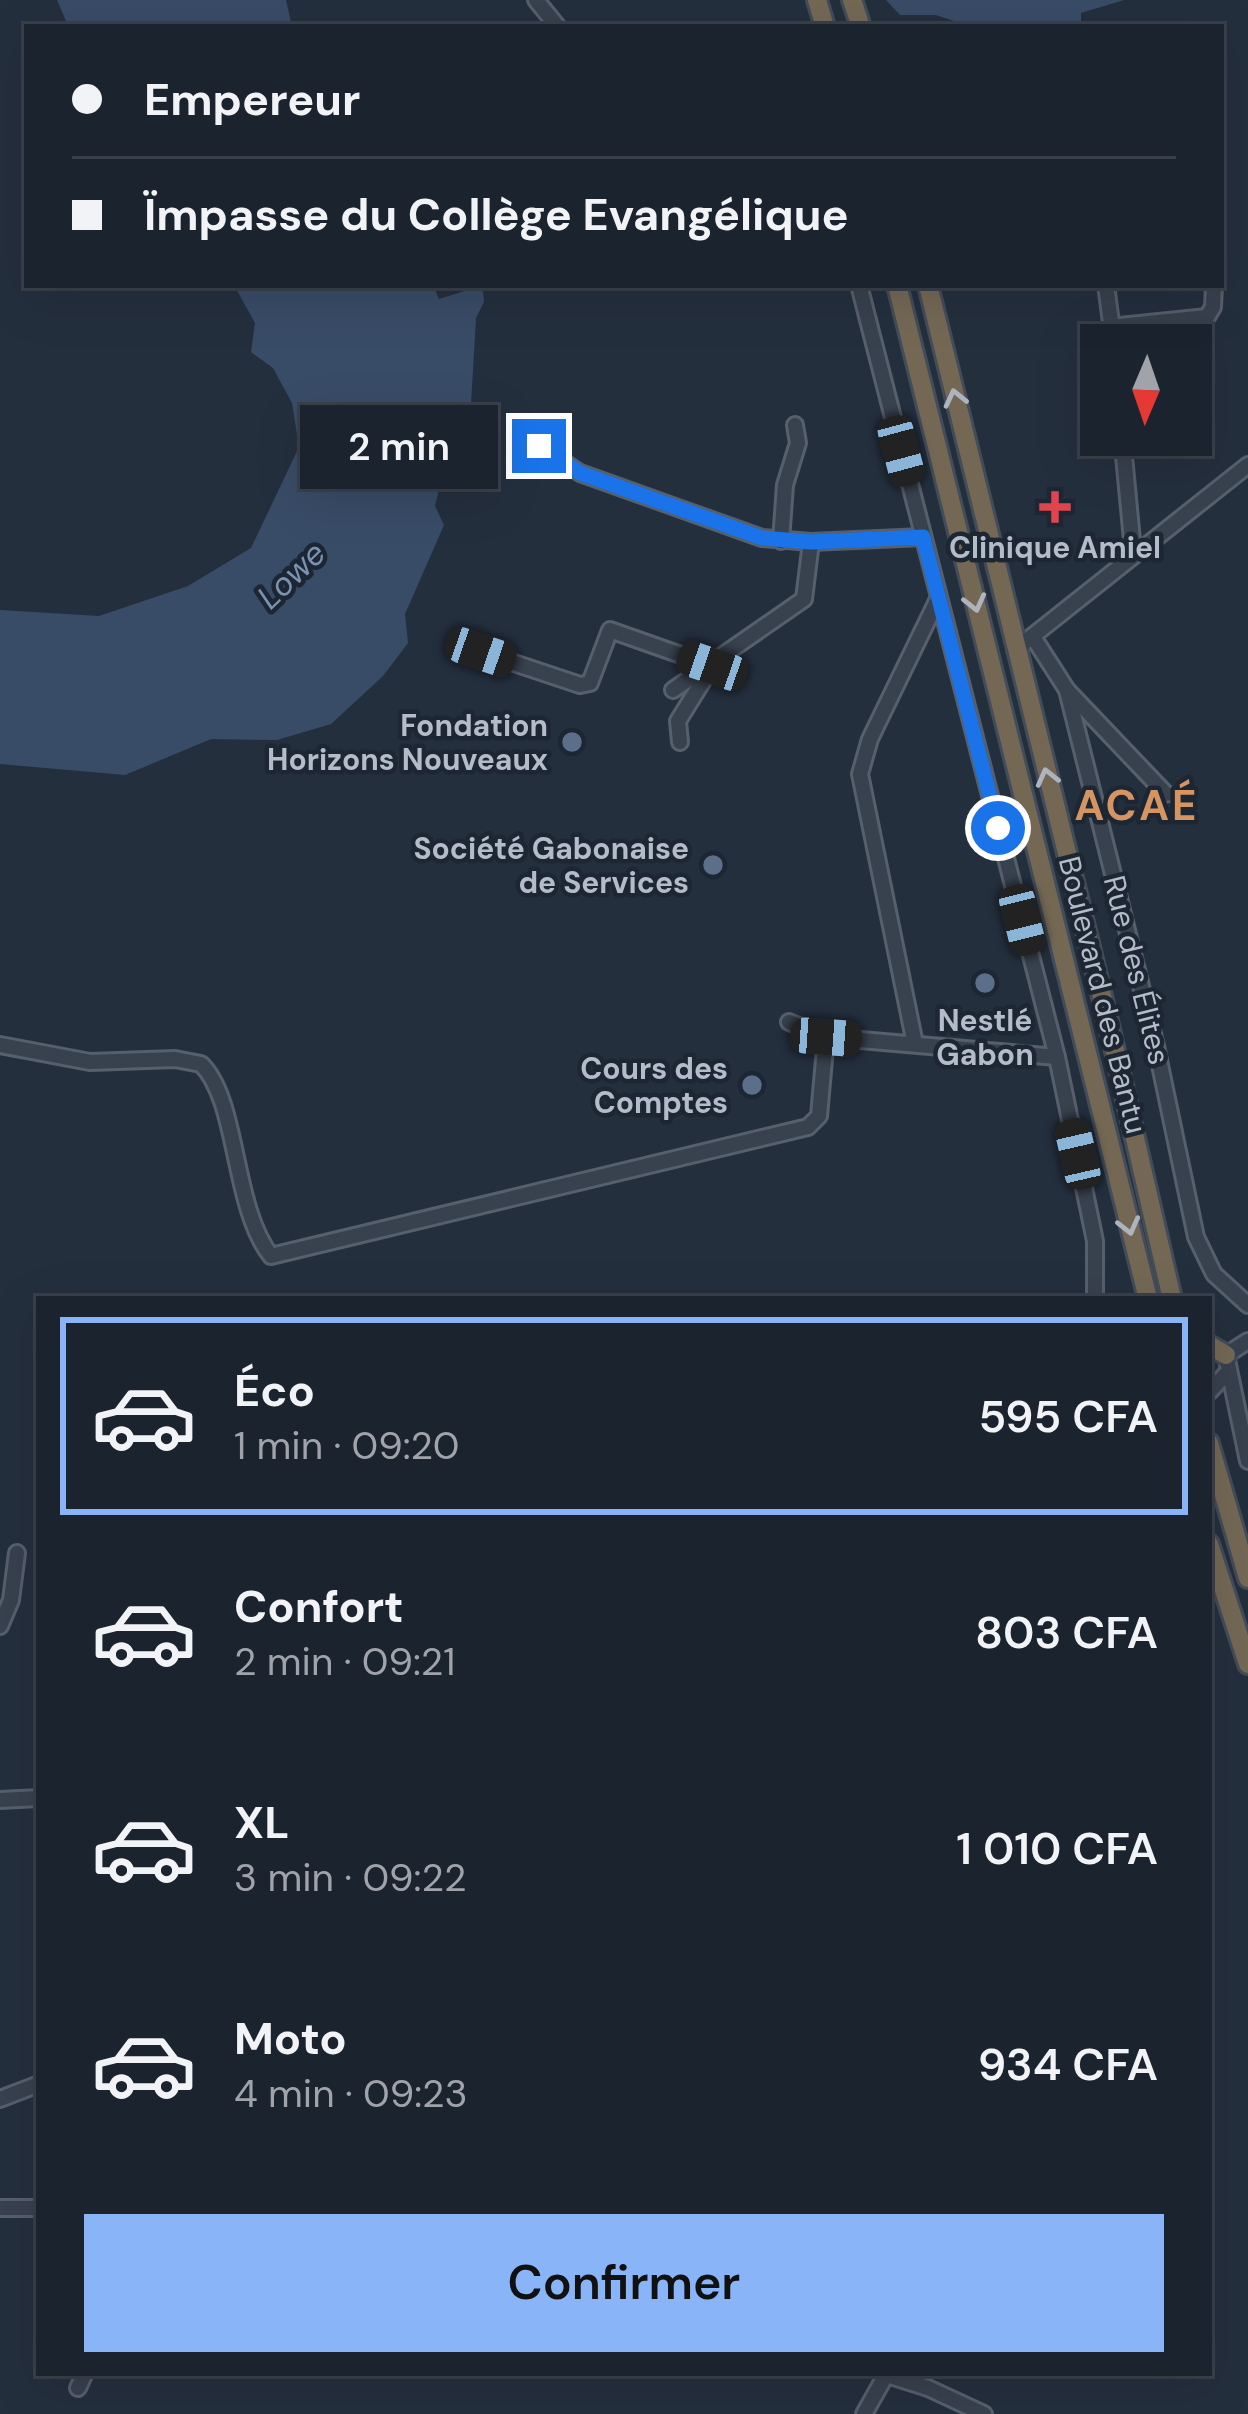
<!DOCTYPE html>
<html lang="fr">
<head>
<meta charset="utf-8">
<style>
	:root { --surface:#1b232e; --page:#282f3a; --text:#f1f3f6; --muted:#a0a4aa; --line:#39404a; --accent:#8ab4f8 }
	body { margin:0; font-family:"DM Sans",sans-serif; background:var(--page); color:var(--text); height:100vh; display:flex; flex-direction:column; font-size:45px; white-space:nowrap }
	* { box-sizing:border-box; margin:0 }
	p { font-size:39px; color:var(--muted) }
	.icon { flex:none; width:66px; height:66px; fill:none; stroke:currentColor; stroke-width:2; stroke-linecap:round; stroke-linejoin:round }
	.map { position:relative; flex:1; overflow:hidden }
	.side { position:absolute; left:36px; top:1296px; width:1176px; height:1080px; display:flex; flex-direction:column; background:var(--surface); border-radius:0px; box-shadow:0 12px 48px #0002,0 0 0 3px var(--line) }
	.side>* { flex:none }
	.hud { position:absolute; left:24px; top:24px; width:1200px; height:264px; border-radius:0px; box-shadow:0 12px 48px #0002,0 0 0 3px var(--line); display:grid; align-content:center; height:264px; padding:0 48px; background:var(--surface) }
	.needle { width:78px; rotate:182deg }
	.tools { position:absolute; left:1080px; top:324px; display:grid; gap:24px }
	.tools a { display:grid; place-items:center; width:132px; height:132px; border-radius:0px; background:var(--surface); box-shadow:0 12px 48px #0002,0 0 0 3px var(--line); font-size:60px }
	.end { position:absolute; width:54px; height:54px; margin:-27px; border:15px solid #1a73e8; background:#fff; box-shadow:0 0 0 6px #fff }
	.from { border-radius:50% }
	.bubble { position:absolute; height:84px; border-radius:0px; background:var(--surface); box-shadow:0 12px 48px #0002,0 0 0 3px var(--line); font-size:39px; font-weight:600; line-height:84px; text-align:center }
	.car { position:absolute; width:36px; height:72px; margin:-36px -18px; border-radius:15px; box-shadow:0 0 9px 3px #0007; background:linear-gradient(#222 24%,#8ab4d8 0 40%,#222 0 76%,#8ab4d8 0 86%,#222 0) }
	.hud b { display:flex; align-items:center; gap:42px; height:114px; font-size:45px }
	.hud b+b { border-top:3px solid var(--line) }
	.hud i { width:30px; height:30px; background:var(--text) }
	ul { padding:21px 0 0; list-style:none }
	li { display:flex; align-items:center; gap:36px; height:198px; margin:0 24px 18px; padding:0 24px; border:6px solid transparent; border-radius:0px }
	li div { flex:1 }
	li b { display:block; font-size:45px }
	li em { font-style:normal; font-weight:600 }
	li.on { border-color:var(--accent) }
	li>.icon { width:108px; height:108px; stroke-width:1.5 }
	.button { display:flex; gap:24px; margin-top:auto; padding:24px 48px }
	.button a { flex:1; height:138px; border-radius:0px; background:var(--accent); color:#111; font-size:48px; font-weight:600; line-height:138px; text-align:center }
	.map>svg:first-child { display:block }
	.water { fill:#394c67 }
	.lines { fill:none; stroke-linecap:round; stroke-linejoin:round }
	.minor-casing { stroke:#565f6c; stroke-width:20 }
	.highway-casing { stroke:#434c59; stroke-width:24 }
	.minor { stroke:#38414e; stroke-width:14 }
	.highway { stroke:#746855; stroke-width:18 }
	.oneway { stroke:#aeb4bd }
	.route { stroke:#1a73e8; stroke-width:15 }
	.health-dot { fill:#e0444e; stroke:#1d2633; stroke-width:4.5 }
	.service-dot { fill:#5c6f8a; stroke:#1d2633; stroke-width:4.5 }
	.labels { text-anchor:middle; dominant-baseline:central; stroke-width:9; stroke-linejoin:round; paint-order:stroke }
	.poi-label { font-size:30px; font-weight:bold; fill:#b4bcc9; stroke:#1d2633; text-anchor:end }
	.street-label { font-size:30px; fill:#b4bcc9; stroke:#1d2633 }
	.water-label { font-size:33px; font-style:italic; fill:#7c92b1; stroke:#1d2633 }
	.district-label { font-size:42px; font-weight:bold; letter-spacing:3px; fill:#d59563; stroke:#1d2633 }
</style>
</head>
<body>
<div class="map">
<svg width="1248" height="2414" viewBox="0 0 1248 2414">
	<rect width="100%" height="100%" fill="#242f3e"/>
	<!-- water -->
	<g class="water">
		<polygon points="57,0 286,0 292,27 83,27 66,21"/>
		<polygon points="886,0 1124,0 1081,13 1081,23 1065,27 972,27 936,15 900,15"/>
		<polygon points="234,285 433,285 439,299 468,290 483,291 484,302 476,318 471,404 455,423 435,506 444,525 405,614 408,643 383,676 331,724 277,740 211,739 125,775 0,764 0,610 99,616 188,586 251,548 299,447 292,403 273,368 251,352 255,323"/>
	</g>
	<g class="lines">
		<!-- minor casing -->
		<g class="minor-casing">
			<g id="minor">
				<polyline points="536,0 558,27"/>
				<polyline points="859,285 1057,1057 1095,1241 1095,1299"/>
				<polyline points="1106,285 1114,345"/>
				<polyline points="1110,327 1207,317 1213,307 1214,285"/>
				<polyline points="1122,435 1132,540 1139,551"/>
				<polyline points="539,446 580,473 762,538 811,542 923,537"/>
				<polyline points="781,541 785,485 798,443 795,425"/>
				<polyline points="1033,637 1067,690 1166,794"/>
				<polyline points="1015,650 1248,465"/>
				<polyline points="481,652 580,685 590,683 610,630 712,666"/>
				<polyline points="673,690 804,599 811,542"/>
				<polyline points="1067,690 1156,1046 1196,1237 1214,1274 1248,1305"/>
				<polyline points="680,742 678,721 709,671"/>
				<polyline points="789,1022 826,1037 1057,1057"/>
				<polyline points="915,1044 860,774 870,739 938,599"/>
				<path d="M0 1045 90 1062 175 1059 201 1064C239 1101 232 1207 271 1256L808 1127 819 1116 826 1037"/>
				<polyline points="1248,1341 1226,1355 1248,1461"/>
				<polyline points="1209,1392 1228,1372"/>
				<polyline points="0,1626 11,1600 17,1553"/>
				<polyline points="0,1800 39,1798"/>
				<polyline points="0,2099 39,2084"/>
				<polyline points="0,2208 39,2208"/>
				<polyline points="881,2373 928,2388 984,2414"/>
				<polyline points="78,2388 85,2373"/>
				<polyline points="864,2414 886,2375"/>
			</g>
		</g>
		<!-- highway casing -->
		<g class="highway-casing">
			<g id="highway">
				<polyline points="817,0 825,27"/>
				<polyline points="852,0 861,27"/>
				<polyline points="897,285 1148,1299"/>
				<polyline points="928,285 1109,1025 1172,1299"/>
				<polyline points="1209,1345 1226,1355"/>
				<polyline points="1209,1443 1248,1578"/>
				<polyline points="1209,1544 1248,1664"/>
			</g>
		</g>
		<!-- minor -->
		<use href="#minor" class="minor"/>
		<!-- highway -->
		<use href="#highway" class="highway"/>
	</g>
	<!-- one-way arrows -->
	<defs><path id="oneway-chevron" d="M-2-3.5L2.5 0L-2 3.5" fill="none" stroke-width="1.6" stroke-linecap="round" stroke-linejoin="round" transform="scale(3)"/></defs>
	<g class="oneway">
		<use href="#oneway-chevron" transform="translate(955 398) rotate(-103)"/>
		<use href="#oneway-chevron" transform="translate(975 603) rotate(76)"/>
		<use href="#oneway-chevron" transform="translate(1047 777) rotate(-104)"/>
		<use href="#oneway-chevron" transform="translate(1129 1226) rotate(76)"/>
	</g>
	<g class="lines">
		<!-- route -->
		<polyline class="route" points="539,446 580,473 762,538 811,542 923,537 998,828"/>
	</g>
	<!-- markers -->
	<path class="health-dot" d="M1049 489h12v12h12v12h-12v12h-12v-12h-12v-12h12z"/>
	<g class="service-dot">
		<circle cx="572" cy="742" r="12"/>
		<circle cx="713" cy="865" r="12"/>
		<circle cx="985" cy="983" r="12"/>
		<circle cx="752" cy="1085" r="12"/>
	</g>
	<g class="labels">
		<!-- poi labels -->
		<g class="poi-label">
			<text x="1055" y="547" text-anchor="middle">Clinique Amiel</text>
			<text x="548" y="725">Fondation<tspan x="548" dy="34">Horizons Nouveaux</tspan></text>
			<text x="689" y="848">Société Gabonaise<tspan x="689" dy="34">de Services</tspan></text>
			<text x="985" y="1020" text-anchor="middle">Nestlé<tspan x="985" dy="34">Gabon</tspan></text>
			<text x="728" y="1068">Cours des<tspan x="728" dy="34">Comptes</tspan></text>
		</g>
		<!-- street labels -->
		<g class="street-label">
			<text transform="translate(1137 970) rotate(76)">Rue des Élites</text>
			<text transform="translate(1103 995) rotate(76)">Boulevard des Bantu</text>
		</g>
		<!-- water labels -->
		<g class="water-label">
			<text transform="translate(291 575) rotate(-44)">Lowe</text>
		</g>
		<!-- district labels -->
		<g class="district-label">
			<text x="1137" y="805">ACAÉ</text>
		</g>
	</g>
</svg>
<div class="tools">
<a><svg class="needle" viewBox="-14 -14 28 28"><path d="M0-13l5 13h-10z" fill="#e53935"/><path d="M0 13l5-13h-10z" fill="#a0a4aa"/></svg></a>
</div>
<i class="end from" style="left:998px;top:828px"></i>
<i class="end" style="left:539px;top:446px"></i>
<div class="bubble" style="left:300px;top:405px;width:198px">2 min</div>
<i class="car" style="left:901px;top:451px;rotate:165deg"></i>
<i class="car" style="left:481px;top:652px;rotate:109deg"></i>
<i class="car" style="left:712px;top:666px;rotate:289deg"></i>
<i class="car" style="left:1022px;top:920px;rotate:166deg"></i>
<i class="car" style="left:826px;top:1037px;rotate:94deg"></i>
<i class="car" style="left:1078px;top:1154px;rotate:347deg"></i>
<div class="hud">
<b><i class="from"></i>Empereur</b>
<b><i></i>Ïmpasse du Collège Evangélique</b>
</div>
<section class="side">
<ul>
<li class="on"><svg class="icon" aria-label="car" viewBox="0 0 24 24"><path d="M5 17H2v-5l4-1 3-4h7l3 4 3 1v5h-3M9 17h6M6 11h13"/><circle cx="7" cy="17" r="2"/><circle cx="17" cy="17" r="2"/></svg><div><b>Éco</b><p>1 min · 09:20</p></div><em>595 CFA</em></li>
<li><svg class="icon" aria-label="car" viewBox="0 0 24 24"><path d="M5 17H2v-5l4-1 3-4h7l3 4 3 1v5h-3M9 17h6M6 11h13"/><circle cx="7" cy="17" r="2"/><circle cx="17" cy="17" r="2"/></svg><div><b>Confort</b><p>2 min · 09:21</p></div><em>803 CFA</em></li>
<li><svg class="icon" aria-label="car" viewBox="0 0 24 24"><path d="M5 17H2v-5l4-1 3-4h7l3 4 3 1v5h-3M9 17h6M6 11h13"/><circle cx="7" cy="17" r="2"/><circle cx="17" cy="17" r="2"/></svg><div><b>XL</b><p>3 min · 09:22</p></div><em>1 010 CFA</em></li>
<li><svg class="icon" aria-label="car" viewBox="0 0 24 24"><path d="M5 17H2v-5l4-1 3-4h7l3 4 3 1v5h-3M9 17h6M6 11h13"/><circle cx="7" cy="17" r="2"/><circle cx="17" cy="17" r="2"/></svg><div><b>Moto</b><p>4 min · 09:23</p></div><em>934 CFA</em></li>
</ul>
<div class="button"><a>Confirmer</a></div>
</section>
</div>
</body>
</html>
